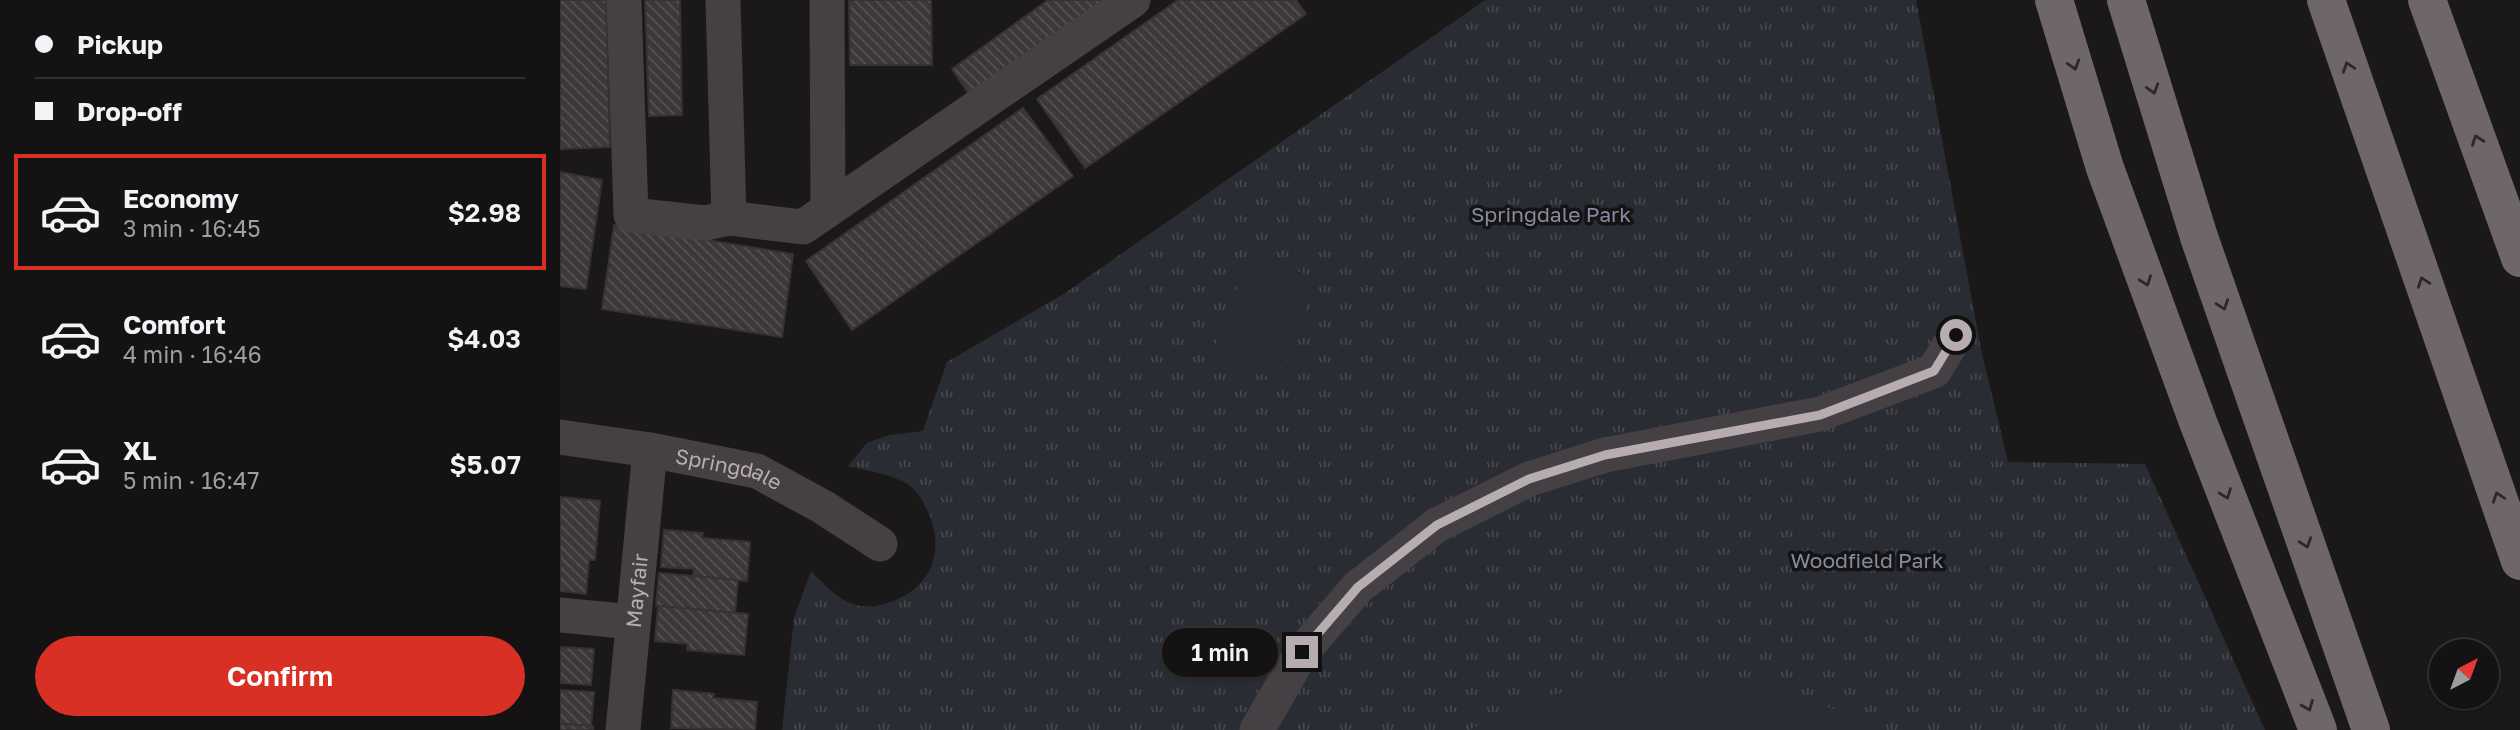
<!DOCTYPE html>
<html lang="en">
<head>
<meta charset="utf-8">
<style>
	:root { --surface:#141212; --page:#1d1b1b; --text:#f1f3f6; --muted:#9d9e9f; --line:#333232; --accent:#d93025 }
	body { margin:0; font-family:"Golos Text",sans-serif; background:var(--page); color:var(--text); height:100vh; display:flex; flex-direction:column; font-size:26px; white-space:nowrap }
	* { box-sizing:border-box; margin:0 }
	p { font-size:23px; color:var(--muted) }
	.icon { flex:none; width:38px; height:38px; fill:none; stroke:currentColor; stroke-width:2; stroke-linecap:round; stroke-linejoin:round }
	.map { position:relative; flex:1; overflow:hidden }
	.drawer { display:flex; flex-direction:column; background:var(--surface); width:560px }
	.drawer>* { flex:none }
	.hud { display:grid; align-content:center; height:154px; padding:0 35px; background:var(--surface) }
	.needle { width:46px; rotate:41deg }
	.fabs { position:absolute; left:1869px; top:639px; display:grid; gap:14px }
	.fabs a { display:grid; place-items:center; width:70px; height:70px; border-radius:50%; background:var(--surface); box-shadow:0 2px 5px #0004,0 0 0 2px var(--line); font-size:35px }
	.end { position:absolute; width:32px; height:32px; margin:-16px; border:9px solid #b8acb3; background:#111; box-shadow:0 0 0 4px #111 }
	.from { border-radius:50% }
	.bubble { position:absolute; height:49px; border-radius:24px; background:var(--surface); box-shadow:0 2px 5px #0004,0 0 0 2px var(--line); font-size:23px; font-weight:600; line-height:49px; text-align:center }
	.hud b { display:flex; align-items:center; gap:24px; height:66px; font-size:26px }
	.hud b+b { border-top:2px solid var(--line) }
	.hud i { width:18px; height:18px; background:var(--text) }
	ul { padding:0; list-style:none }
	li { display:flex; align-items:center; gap:21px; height:116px; margin:0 14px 10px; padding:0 21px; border:4px solid transparent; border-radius:0px }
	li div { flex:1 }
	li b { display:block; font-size:26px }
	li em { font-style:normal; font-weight:600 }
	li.active { border-color:var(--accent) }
	li>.icon { width:63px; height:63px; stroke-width:1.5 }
	.primary-button { display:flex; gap:14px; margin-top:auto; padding:14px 35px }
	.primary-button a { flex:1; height:80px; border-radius:42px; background:var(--accent); color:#fff; font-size:28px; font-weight:600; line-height:80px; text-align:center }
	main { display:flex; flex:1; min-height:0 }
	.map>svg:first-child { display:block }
	.park { fill:url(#park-tufts) }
	.garden { fill:#2a2c33 }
	.building { fill:url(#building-back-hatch); stroke:#353233; stroke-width:2 }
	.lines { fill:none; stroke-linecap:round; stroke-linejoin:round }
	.minor { stroke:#454043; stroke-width:35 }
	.highway { stroke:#6f666b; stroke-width:38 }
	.oneway { stroke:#2c2829 }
	.route { stroke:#b8acb3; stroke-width:9 }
	.labels { text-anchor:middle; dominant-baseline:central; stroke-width:7; stroke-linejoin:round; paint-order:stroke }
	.park-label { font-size:21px; fill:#858ba1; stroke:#151313 }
	.street-label { font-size:21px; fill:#b8acb3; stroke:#151313 }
</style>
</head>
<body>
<main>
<section class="drawer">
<div class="hud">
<b><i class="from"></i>Pickup</b>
<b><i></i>Drop-off</b>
</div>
<ul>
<li class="active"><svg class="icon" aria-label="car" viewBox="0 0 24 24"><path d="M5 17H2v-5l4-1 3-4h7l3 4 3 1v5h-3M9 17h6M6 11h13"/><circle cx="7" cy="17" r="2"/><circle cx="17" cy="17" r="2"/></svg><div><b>Economy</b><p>3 min · 16:45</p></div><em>$2.98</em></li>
<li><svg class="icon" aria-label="car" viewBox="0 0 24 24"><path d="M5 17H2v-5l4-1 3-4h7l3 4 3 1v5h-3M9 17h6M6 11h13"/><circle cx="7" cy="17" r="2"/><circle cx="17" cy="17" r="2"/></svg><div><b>Comfort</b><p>4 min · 16:46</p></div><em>$4.03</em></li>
<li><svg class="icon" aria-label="car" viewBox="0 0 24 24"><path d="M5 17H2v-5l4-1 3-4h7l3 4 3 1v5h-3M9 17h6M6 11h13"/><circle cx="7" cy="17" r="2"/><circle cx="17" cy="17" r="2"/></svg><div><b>XL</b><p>5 min · 16:47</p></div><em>$5.07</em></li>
</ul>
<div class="primary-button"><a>Confirm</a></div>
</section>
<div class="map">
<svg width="1960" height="730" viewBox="0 0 1960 730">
	<defs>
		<pattern id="park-tufts" width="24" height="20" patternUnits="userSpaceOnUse" patternTransform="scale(1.75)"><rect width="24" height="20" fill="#2a2c33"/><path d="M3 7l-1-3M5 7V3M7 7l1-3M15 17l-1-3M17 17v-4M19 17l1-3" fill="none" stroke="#47484e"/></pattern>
		<pattern id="building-back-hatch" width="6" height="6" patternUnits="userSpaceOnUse" patternTransform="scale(1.75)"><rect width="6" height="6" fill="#3c383a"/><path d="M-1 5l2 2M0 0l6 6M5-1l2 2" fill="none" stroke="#565254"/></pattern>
	</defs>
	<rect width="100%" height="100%" fill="#1a1818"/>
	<!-- park -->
	<path class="park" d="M925 0H1356L1421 349 1448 462 1585 464 1705 730H222L234 618 251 571C264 584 276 598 293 604 306 609 318 606 330 602 371 589 386 550 368 512 363 502 359 492 350 486 334 474 307 471 288 466L307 443 329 435 363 431 387 362 505 293Z"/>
	<!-- garden -->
	<g class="garden">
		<polygon points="690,254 757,278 720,381 651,356"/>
		<polygon points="1108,677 1184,683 1254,701 1321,730 909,730 977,699 1038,684"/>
	</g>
	<!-- building -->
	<g class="building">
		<polygon points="0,0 46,0 50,147 0,149"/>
		<polygon points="85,0 120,0 122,115 89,116"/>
		<polygon points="289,0 371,0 372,65 290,65"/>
		<polygon points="488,0 548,0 411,97 392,69"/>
		<polygon points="618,0 736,0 746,14 525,168 477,99"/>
		<polygon points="463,108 513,176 292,330 246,261"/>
		<polygon points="0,172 42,180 26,289 0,286"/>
		<polygon points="54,225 233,254 222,337 42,309"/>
		<polygon points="0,497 40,501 35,560 29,560 26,594 0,591"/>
		<polygon points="104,530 143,533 142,538 190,542 187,581 133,576 134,569 101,567"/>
		<polygon points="99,573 178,580 175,613 96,606"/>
		<polygon points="98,606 188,614 184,655 127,650 128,644 95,641"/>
		<polygon points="0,647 34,649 31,685 0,683"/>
		<polygon points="0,690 34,692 31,726 0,724"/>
		<polygon points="113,690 154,694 153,698 197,702 195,730 111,728"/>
		<polygon points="0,724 33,726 33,730 0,730"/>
	</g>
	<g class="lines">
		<!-- minor -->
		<g class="minor">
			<polyline points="64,0 71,215 145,223 169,218"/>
			<polyline points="163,0 169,218 243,227 573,0"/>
			<polyline points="267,0 268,210"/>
			<path id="s1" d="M0 437 90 450 197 471 263 507 320 544"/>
			<polyline points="0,615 72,622"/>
			<path id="s2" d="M63 730 90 450"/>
			<polyline points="697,730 742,652 798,587 877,525 969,479 1045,455 1260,414 1374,371 1396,335"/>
		</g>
		<!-- highway -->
		<g class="highway">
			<polyline points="1494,0 1545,168 1638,422 1758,730"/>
			<polyline points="1566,0 1639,237 1811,730"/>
			<polyline points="1766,0 1960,561"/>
			<polyline points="1867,0 1960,258"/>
		</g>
	</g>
	<!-- one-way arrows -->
	<defs><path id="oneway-chevron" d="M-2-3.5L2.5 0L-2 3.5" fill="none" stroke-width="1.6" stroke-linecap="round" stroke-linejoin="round" transform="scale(1.75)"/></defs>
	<g class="oneway">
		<use href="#oneway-chevron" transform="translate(1514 65) rotate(73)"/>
		<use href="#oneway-chevron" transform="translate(1788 67) rotate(-109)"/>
		<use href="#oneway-chevron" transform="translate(1593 89) rotate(73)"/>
		<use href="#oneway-chevron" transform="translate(1917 140) rotate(-110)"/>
		<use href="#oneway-chevron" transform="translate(1586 281) rotate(70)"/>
		<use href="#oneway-chevron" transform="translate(1863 282) rotate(-109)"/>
		<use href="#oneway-chevron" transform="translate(1663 305) rotate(71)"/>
		<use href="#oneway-chevron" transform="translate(1666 494) rotate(69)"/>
		<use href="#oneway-chevron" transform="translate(1938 497) rotate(-109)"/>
		<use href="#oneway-chevron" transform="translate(1746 543) rotate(71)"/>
		<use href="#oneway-chevron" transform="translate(1748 706) rotate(68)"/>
	</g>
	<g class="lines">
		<!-- route -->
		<polyline class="route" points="742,652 798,587 877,525 969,479 1045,455 1260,415 1374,371 1396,335"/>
	</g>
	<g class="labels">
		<!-- park labels -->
		<g class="park-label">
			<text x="991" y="214">Springdale Park</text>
			<text x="1307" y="560">Woodfield Park</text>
		</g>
		<!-- street labels -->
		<g class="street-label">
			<text stroke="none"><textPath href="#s1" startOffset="172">Springdale</textPath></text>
			<text stroke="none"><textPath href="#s2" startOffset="140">Mayfair</textPath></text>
		</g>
	</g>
</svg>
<div class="fabs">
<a><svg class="needle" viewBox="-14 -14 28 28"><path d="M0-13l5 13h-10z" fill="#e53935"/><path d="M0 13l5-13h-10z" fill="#9d9e9f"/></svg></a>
</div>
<i class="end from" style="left:1396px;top:335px"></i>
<i class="end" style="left:742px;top:652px"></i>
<div class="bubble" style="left:602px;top:628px;width:116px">1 min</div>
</div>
</main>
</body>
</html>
